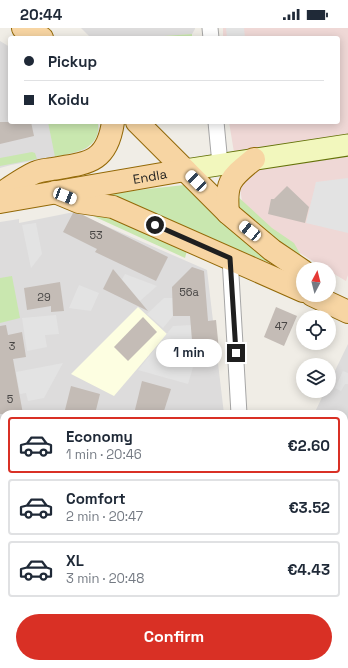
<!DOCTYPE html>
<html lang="en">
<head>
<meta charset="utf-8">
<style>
	:root { --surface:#fff; --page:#f6f6f7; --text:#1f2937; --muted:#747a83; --line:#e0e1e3; --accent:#d93025 }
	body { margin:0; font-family:"Space Grotesk",sans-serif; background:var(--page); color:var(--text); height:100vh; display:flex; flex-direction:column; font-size:15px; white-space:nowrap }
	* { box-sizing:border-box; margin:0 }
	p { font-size:13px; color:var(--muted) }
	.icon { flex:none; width:22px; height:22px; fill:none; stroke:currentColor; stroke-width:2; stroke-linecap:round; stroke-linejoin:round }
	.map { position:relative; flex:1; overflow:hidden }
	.panel { position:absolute; left:0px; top:382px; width:348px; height:258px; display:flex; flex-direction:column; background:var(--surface); border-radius:12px 12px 0 0; box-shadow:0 2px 10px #0003 }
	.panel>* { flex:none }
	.top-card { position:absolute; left:8px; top:8px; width:332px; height:88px; border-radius:4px; box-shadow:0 2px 10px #0003; display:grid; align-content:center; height:88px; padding:0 16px; background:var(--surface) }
	.needle { width:26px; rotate:7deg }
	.buttons { position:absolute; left:296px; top:234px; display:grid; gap:8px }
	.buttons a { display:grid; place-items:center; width:40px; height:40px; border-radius:50%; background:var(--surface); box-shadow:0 2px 10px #0003; font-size:20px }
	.end { position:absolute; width:18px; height:18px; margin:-9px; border:5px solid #1f1f1f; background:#fff; box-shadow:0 0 0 2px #fff }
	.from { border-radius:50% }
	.bubble { position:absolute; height:28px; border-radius:14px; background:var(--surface); box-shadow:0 2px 10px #0003; font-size:13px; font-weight:700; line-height:28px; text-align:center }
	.car { position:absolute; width:12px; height:24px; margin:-12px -6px; border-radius:5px; box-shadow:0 0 3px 1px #0007; background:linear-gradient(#fff 24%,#345 0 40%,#fff 0 76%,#345 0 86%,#fff 0) }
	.top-card b { display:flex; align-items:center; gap:14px; height:38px; font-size:15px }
	.top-card b+b { border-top:1px solid var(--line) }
	.top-card i { width:10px; height:10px; background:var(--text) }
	ul { padding:7px 0 0; list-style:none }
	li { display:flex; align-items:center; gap:12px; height:56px; margin:0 8px 6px; padding:0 8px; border:2px solid var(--line); border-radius:4px }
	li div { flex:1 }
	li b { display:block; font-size:15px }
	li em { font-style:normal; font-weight:700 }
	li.active { border-color:var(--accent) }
	li>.icon { width:36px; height:36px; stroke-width:1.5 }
	.button { display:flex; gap:8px; margin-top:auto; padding:8px 16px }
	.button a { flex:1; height:46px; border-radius:24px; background:var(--accent); color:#fff; font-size:16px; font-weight:700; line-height:46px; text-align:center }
	.status { display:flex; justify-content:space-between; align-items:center; height:28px; padding:0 20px; background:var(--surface); direction:ltr }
	.status svg { height:11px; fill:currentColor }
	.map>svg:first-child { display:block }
	.residential { fill:#dddcdc }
	.commercial { fill:#efd8d6 }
	.education { fill:#fdfee1 }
	.grass { fill:#c9e7af }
	.forest { fill:#aacd9d }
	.parking { fill:#e3e3e3 }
	.building { fill:#c4bcb6 }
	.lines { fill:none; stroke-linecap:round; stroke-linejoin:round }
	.street-casing { stroke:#a6a6a6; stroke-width:17 }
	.secondary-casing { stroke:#65730a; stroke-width:23 }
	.primary-casing { stroke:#936907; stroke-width:24 }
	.street { stroke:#fff; stroke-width:15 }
	.secondary { stroke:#f2f7bd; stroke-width:21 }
	.primary { stroke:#f7d5a3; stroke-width:22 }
	.route { stroke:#1f1f1f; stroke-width:5 }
	.labels { text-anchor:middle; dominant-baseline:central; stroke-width:3; stroke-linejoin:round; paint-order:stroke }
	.number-label { font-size:11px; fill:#484645 }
	.street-label { font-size:13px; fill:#1f1f1f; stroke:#fff }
</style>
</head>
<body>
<div class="status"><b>20:44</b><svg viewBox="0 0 49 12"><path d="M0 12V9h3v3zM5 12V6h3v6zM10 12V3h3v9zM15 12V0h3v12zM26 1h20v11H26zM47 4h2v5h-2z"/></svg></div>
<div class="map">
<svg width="348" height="640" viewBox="0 0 348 640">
	<rect width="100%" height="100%" fill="#f0ede6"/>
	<!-- residential -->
	<g class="residential">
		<polygon points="81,0 195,0 195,1 192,6 135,10 91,10"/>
		<polygon points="0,13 10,19 10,94 98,94 99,102 97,108 86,121 73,125 11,137 0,140"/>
		<polygon points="74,184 207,242 224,386 4,386 4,636 344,636 344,386 314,386 325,363 329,363 329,355 348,316 348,640 0,640 0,194 19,191 19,195"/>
	</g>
	<!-- commercial -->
	<polygon class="commercial" points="223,0 348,0 348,247 346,253 329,243 329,241 326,241 275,210 243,179 229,94 338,94 338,10 223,10"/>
	<!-- education -->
	<g class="education">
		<polygon points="138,279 167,306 114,368 71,346"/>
		<polygon points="348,531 348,640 334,640 334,636 344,636 344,537"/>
	</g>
	<!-- grass -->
	<g class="grass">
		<polygon points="192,6 192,10 135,10"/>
		<path d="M48 94H98C101 122 76 124 55 129Z"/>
		<polygon points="32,124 35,125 37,131 0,138 0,130"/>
		<polygon points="184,157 244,213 274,237 110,168 112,165"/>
		<polygon points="235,166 272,200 294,215 303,231 270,207 250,190 238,178"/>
		<polygon points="80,182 98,185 188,219 185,230"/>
		<polygon points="12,248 20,290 0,295 0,250"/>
	</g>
	<!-- forest -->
	<polygon class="forest" points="59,636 203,636 208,637 208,640 58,640"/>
	<!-- parking -->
	<g class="parking">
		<polygon points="226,0 244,0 245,10 227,10"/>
		<polygon points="348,150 348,205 306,195 316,154"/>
		<polygon points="36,195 42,226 31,240 22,197"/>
		<polygon points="125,246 157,258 140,273 117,260"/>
		<polygon points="79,257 99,265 91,283 69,280"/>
		<polygon points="164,270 173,270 173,288 163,300 147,286"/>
		<polygon points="56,287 59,306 45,307 47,319 27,323 22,290"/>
		<polygon points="191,297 194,336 188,356 138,342 173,298"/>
		<polygon points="63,335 44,370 28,373 26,365 20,366 16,344"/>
		<polygon points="343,343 348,345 348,356 345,356 341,363 335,360"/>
	</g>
	<!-- building -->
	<g class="building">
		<polygon points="0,94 31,94 34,108 0,116"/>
		<polygon points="287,158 309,179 305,195 268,186 271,171 274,171"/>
		<polygon points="73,185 83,187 168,229 156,253 95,224 97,221 63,204"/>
		<polygon points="192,239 204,243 208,293 216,292 220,332 194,336 190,288 173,288 172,259"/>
		<polygon points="113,241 148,283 103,261"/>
		<polygon points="60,254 64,283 51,284 51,278 27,282 24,260"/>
		<polygon points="276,279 297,288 284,318 264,309"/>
		<polygon points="143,289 157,304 128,333 114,319"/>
		<polygon points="6,297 8,307 22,304 26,329 13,331 23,386 0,386 0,298"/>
		<polygon points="142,353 171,361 163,386 134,386"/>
		<polygon points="71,358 100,366 95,386 64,386"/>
	</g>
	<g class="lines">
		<!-- street casing -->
		<g class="street-casing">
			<g id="street">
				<polyline points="210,0 211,10"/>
				<polyline points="216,94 220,136"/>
				<polyline points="230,230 239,386"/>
				<polyline points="0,474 4,498"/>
				<polyline points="344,509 348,511"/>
				<polyline points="0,581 4,608"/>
				<polyline points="8,636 9,640"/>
				<polyline points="256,636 256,640"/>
			</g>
		</g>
		<!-- secondary casing -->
		<g class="secondary-casing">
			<polyline id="secondary" points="185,142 348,117"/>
		</g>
		<!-- primary casing -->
		<g class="primary-casing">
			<g id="primary">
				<polyline points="23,0 42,10"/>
				<polyline points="137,94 228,185 272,222 303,243"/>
				<polyline points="55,164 79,174 113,179 303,263"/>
				<path d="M0 166C10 160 27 147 37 144 42 142 47 142 52 141 88 135 107 135 113 94"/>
				<path id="s1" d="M0 174 185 142"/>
				<path d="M228 185C225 153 231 150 254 131"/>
				<polyline points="312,267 348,284"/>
			</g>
		</g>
		<!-- street -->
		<use href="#street" class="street"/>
		<!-- secondary -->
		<use href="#secondary" class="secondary"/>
		<!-- primary -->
		<use href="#primary" class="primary"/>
	</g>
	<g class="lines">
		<!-- route -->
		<polyline class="route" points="155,197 230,230 236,325"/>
	</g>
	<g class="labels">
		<!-- number labels -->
		<g class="number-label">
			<text x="96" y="207">53</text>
			<text x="189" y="264">56a</text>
			<text x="44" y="269">29</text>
			<text x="281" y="298">47</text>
			<text x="12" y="318">3</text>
			<text x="10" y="371">5</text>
		</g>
		<!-- street labels -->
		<g class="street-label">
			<text stroke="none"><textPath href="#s1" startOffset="152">Endla</textPath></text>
		</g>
	</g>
</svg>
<div class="buttons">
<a><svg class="needle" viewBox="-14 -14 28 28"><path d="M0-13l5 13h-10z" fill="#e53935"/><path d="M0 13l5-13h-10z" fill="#747a83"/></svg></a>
<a><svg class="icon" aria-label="locate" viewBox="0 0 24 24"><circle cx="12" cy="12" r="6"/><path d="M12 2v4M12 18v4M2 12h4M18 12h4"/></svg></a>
<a><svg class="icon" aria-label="layers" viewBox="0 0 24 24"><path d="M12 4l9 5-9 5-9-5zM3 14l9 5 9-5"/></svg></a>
</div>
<i class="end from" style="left:155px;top:197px"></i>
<i class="end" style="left:236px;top:325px"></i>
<div class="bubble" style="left:156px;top:311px;width:66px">1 min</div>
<i class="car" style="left:196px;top:153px;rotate:315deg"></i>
<i class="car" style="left:65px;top:168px;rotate:111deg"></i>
<i class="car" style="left:250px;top:203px;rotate:309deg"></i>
<div class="top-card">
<b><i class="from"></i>Pickup</b>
<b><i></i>Koidu</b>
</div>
<section class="panel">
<ul>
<li class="active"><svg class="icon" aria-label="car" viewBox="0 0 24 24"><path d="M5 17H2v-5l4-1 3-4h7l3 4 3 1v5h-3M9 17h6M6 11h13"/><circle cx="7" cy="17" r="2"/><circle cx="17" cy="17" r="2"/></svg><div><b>Economy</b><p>1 min · 20:46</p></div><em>€2.60</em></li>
<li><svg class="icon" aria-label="car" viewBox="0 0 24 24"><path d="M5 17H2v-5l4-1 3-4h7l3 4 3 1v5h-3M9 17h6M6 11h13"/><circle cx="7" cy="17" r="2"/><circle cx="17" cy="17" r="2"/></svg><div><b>Comfort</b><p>2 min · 20:47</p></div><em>€3.52</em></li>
<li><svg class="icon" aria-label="car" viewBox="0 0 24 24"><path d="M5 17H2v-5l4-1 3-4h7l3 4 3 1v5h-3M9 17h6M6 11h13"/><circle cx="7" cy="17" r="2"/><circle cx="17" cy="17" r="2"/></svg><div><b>XL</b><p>3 min · 20:48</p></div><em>€4.43</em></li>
</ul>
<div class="button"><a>Confirm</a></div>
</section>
</div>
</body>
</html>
